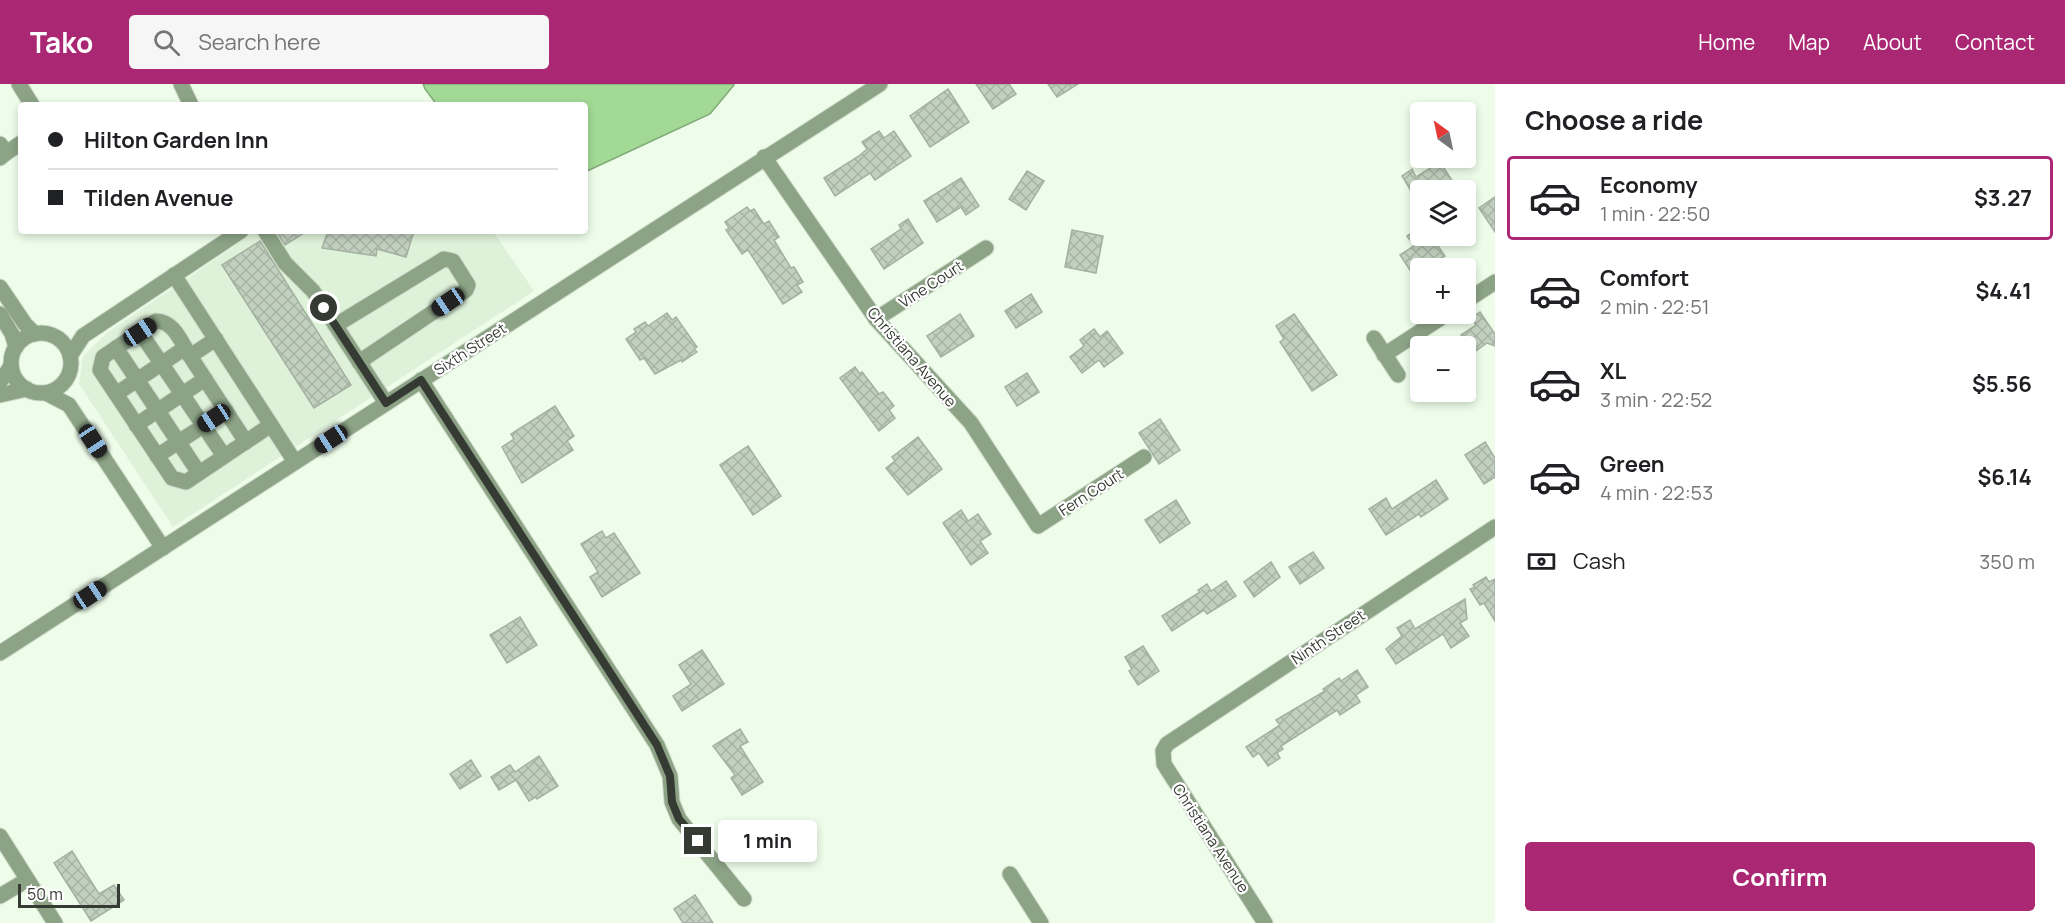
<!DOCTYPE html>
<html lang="en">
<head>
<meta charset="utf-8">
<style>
	:root { --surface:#fff; --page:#f6f6f6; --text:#202124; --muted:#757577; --line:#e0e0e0; --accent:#aa2773 }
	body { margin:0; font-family:Manrope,sans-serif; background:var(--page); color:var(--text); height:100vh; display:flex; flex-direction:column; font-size:22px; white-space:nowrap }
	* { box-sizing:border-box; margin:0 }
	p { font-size:20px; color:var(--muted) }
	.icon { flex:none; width:33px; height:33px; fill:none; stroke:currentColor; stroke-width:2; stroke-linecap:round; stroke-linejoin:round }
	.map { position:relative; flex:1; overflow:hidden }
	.sheet { display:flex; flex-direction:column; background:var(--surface); width:570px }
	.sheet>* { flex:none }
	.hud { position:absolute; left:18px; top:18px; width:570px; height:132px; border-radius:6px; box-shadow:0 3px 9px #0003; display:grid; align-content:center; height:132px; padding:0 30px; background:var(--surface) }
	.needle { width:39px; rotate:327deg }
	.controls { position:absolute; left:1410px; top:18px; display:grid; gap:12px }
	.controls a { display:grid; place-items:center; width:66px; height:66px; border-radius:6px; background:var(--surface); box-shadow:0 3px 9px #0003; font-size:30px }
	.scale { position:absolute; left:18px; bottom:15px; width:102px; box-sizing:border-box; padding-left:6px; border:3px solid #353a33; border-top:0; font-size:16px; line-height:21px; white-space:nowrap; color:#353a33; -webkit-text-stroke:4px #fff; paint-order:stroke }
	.end { position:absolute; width:27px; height:27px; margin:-14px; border:8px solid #353a33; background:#fff; box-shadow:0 0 0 3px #fff }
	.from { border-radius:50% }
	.bubble { position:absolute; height:42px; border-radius:6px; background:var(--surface); box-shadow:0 3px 9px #0003; font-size:20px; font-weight:700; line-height:42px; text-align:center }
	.car { position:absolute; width:18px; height:36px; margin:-18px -9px; border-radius:8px; box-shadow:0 0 4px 2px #0007; background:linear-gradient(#222 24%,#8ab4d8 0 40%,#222 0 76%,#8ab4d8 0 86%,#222 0) }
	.hud b { display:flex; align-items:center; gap:21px; height:57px; font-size:22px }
	.hud b+b { border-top:2px solid var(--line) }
	.hud i { width:15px; height:15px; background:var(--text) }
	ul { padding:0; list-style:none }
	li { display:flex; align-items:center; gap:18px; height:84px; margin:0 12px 9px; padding:0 18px; border:3px solid transparent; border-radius:6px }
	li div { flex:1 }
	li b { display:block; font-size:22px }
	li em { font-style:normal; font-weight:700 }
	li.on { border-color:var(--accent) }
	li>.icon { width:54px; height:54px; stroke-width:1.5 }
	h2 { padding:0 30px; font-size:27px; line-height:72px }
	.pay { display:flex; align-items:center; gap:15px; height:66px; padding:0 30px; font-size:22px }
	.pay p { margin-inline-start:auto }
	.primary-button { display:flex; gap:12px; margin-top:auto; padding:12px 30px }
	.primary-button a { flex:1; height:69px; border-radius:6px; background:var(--accent); color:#fff; font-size:24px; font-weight:700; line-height:69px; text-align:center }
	header { display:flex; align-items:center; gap:36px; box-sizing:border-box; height:84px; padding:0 30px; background:var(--accent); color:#fff }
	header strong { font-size:28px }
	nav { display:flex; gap:33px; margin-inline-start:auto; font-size:21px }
	.search { width:420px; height:54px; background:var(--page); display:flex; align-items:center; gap:15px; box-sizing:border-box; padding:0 21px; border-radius:6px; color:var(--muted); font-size:22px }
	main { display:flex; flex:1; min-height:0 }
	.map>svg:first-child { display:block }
	.built { fill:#def2da }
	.water { fill:#a1d995; stroke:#81a978; stroke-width:1.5 }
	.building { fill:url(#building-cross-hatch); stroke:#a3b1a0; stroke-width:1.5 }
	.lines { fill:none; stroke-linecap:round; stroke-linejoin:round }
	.minor-casing { stroke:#cddac9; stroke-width:17 }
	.minor { stroke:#8ca386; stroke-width:15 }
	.route { stroke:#353a33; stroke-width:8 }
	.labels { text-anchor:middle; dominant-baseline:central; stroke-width:4.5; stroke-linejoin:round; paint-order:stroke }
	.street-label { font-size:15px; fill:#353a33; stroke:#fff }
</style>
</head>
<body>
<header>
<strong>Tako</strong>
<div class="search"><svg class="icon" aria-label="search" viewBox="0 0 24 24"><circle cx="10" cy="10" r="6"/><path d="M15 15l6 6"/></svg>Search here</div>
<nav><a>Home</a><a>Map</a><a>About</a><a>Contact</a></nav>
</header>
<main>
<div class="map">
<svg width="1495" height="839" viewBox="0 0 1495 839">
	<defs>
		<pattern id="building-cross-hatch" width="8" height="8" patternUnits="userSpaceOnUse" patternTransform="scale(1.5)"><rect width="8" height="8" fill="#c2d1bf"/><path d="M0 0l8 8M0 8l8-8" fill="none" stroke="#a7b4a5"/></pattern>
	</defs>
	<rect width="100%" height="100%" fill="#eefdea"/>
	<!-- built -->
	<polygon class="built" points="252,147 493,147 534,207 173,443 79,300 83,272 108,248 232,164"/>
	<!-- water -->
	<polygon class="water" points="423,0 734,0 734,1 710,30 585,88 585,21 437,21 425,5"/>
	<!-- building -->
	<g class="building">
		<polygon points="976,0 1009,0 1016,10 993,25"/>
		<polygon points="1048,0 1078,0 1057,13"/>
		<polygon points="948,5 969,38 930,63 910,32"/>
		<polygon points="879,47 884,54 894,47 911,72 875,96 870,89 835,112 824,94 859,72 867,65 862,58"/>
		<polygon points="1440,78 1455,101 1446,106 1420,106 1420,122 1402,92 1412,85 1416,93"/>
		<polygon points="1027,87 1044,97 1026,126 1009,115"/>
		<polygon points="961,94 979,122 966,131 961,123 937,138 924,117"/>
		<polygon points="1495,113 1495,148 1479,124"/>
		<polygon points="747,123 750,127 754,125 764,140 769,137 779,153 774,156 791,184 794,183 803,198 797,201 802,208 783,220 748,166 742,170 726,146 729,144 725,138"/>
		<polygon points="908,135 923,159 884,185 871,165 901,145 899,141"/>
		<polygon points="1420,144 1420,152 1431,152 1445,172 1425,184 1420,184 1420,188 1414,192 1400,171 1414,162 1407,152"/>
		<polygon points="1072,146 1103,152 1096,189 1065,183"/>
		<polygon points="276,147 307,147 285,161"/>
		<polygon points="328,147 414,147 406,173 377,165 376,172 322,164"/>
		<polygon points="260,157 351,301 314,324 222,181"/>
		<polygon points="1031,210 1042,228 1016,244 1005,227"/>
		<polygon points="1480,228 1495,250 1495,262 1487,259 1473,269 1461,251 1476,241 1471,234"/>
		<polygon points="667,229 672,236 676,233 697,263 694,265 697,268 682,278 681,276 655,290 644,274 640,276 626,255 636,248 634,245 645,238 648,242"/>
		<polygon points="960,230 974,252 941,273 927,252"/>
		<polygon points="1294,230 1337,291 1312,307 1280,258 1284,255 1276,242"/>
		<polygon points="1094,245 1100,253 1107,247 1123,269 1104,283 1099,276 1082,289 1070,273 1084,262 1080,256"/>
		<polygon points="855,283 860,290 862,288 879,310 883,308 894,322 889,326 895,334 879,347 840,294"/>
		<polygon points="1027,289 1039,308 1017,322 1005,303"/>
		<polygon points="555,322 574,352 567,357 573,366 522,399 502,363 514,355 511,350"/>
		<polygon points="1160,335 1180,366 1159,380 1139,349"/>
		<polygon points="918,353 942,385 908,411 886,384 895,377 892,373"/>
		<polygon points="1485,358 1495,374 1495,393 1484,400 1465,371"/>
		<polygon points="748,362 781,412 753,431 720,381"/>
		<polygon points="1436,396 1448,415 1421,433 1419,430 1386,451 1369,425 1386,414 1392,425"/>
		<polygon points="1176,416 1190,439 1160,459 1145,436"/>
		<polygon points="961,426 968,437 978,430 991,450 980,457 988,469 971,481 943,439"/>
		<polygon points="602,447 606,454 614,449 640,489 602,513 590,493 598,488 581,460"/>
		<polygon points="1313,468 1324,484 1300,500 1289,483"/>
		<polygon points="1271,478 1280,493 1254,513 1244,498"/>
		<polygon points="1486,493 1489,498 1495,495 1495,537 1484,519 1480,521 1470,505 1475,503 1473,501"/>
		<polygon points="1226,497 1236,512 1207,530 1204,526 1172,547 1162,532 1200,508 1198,506 1207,500 1211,507"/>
		<polygon points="1465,515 1467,535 1460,539 1469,552 1451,564 1443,550 1396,580 1386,565 1402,552 1397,544 1410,536 1415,545"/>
		<polygon points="520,533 537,561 507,579 490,551"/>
		<polygon points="1143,562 1159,587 1138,601 1129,587 1132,585 1125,573"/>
		<polygon points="702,566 724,600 682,627 673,612 691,600 679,581"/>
		<polygon points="1357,586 1368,603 1356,611 1360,618 1340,631 1337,626 1281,662 1283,665 1277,669 1280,674 1268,682 1259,669 1253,673 1246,663 1280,641 1276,636 1325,607 1323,605 1339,594 1341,597"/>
		<polygon points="740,645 748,658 740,662 763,698 742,711 731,694 735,691 713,662"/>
		<polygon points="539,672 558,702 537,715 536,713 529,717 516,696 499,706 491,693 510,681 515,688"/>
		<polygon points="471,676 481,692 460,705 450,690"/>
		<polygon points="72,767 99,810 114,801 124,816 91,837 54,779"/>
		<polygon points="695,811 713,839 683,839 674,825"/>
	</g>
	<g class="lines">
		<!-- minor casing -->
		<g class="minor-casing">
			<g id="minor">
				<polyline points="19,0 32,21"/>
				<polyline points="181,0 191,21"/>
				<polyline points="0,60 6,69 0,74"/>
				<polyline points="6,69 21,59"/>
				<polyline points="764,73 876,235 971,339 1038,442 1144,373"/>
				<polyline points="265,147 285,179 313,207 386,319"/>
				<polyline points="174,191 295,378"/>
				<polyline points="0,203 25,240 35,250"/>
				<polyline points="1466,217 1495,198"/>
				<polyline points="0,230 12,250 16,263"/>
				<polyline points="876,235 986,164"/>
				<polyline points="336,241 444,175 453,177 468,201 466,206 359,278"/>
				<polyline points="140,248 224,372"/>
				<circle cx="41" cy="279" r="30"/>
				<polyline points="1374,254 1398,291"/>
				<path d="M216 255 190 272C181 258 174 237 156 237L103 273 100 286 172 394 186 398 271 341"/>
				<polyline points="116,264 199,389"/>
				<polyline points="1384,271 1447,230"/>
				<polyline points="70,272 83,252 241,147"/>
				<polyline points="190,272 246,358"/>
				<polyline points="421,296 657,661 670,692 672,718 679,735 744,815"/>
				<polyline points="0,298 11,282"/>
				<polyline points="46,309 69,321 163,464"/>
				<polyline points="116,310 185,264"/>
				<polyline points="0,311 27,305"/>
				<polyline points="136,341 205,295"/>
				<polyline points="157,372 226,327"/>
				<polyline points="0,569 880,0"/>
				<polyline points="0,752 55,839"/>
				<polyline points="1010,790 1041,839"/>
				<polyline points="0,812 27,796"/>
				<polyline points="1265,839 1164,680 1163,667 1167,660 1495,443"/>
			</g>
		</g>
		<!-- minor -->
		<use href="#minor" class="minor"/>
	</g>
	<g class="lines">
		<!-- route -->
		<polyline class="route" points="324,224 386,319 421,296 657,661 670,692 672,718 679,735 698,757"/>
	</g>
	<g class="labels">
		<!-- street labels -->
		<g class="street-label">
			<text transform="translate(931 200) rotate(-33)">Vine Court</text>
			<text transform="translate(470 265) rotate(-33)">Sixth Street</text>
			<text transform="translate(912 273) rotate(49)">Christiana Avenue</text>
			<text transform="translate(1091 408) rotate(-33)">Fern Court</text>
			<text transform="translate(1328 553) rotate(-34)">Ninth Street</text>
			<text transform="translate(1211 754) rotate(57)">Christiana Avenue</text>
		</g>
	</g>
</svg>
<div class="controls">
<a><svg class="needle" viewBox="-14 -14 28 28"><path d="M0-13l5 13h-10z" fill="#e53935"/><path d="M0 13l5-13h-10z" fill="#757577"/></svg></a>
<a><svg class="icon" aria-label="layers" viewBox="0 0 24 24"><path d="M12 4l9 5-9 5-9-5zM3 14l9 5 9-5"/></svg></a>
<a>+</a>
<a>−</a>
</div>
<div class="scale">50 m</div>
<i class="end from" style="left:324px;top:224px"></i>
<i class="end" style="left:698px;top:757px"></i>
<div class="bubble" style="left:718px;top:736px;width:99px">1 min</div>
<i class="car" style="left:448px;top:218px;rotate:236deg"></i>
<i class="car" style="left:140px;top:248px;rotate:57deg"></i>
<i class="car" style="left:214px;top:334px;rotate:237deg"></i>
<i class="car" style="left:331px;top:355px;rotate:237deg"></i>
<i class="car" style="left:93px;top:357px;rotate:147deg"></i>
<i class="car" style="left:90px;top:511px;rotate:57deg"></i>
<div class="hud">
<b><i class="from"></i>Hilton Garden Inn</b>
<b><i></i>Tilden Avenue</b>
</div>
</div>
<section class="sheet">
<h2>Choose a ride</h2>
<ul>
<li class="on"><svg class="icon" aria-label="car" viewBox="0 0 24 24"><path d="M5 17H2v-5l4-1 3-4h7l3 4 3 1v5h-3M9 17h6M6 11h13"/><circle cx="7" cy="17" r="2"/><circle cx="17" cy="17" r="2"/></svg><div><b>Economy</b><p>1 min · 22:50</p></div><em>$3.27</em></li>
<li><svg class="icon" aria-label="car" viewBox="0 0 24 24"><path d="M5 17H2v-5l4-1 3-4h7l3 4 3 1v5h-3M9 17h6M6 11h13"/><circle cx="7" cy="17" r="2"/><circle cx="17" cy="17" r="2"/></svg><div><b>Comfort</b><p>2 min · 22:51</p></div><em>$4.41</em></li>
<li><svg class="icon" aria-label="car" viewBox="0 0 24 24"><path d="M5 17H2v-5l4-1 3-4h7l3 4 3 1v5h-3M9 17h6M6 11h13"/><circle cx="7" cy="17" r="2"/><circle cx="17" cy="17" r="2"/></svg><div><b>XL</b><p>3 min · 22:52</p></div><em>$5.56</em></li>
<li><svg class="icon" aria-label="car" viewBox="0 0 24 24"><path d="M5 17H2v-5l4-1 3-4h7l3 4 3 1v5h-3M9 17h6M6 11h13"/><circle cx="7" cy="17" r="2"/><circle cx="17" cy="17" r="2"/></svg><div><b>Green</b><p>4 min · 22:53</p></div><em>$6.14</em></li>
</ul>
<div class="pay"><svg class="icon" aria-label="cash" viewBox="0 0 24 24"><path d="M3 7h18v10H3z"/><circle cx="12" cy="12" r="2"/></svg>Cash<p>350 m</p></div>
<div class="primary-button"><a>Confirm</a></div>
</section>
</main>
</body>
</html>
